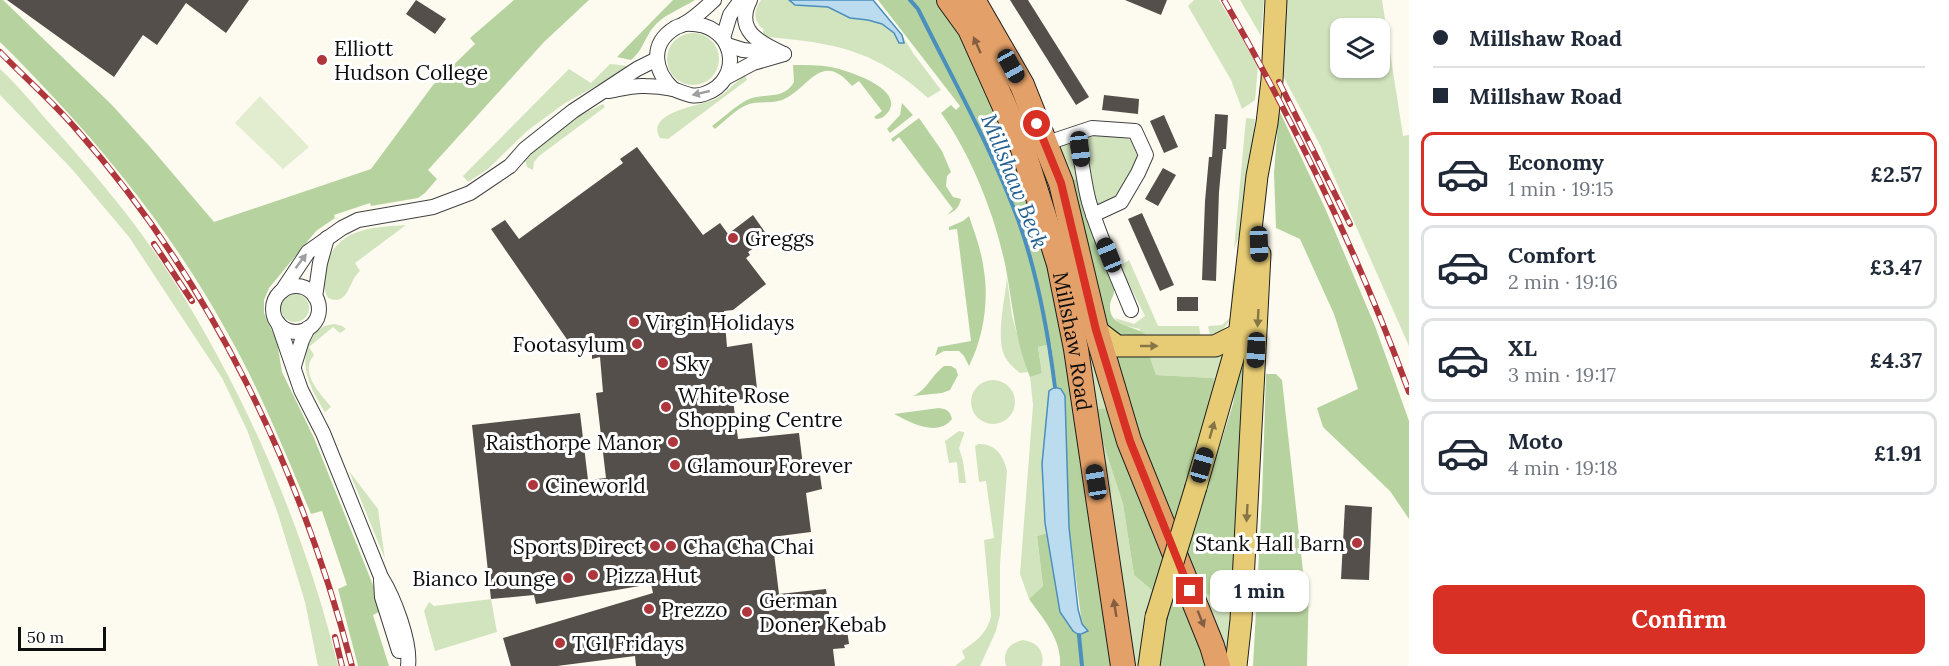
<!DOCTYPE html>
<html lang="en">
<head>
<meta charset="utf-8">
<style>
	:root { --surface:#fff; --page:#f2f2f3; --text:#1f2937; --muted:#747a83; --line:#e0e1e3; --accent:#d93025 }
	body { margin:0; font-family:Lora,serif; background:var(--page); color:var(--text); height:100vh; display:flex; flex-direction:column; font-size:22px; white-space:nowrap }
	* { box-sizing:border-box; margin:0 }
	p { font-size:20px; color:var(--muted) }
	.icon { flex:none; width:33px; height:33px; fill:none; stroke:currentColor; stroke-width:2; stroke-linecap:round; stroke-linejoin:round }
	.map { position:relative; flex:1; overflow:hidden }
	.sheet { display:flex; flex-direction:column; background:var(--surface); width:540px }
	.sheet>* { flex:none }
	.banner { display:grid; align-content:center; height:132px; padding:0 24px; background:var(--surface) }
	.controls { position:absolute; left:1330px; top:18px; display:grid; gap:12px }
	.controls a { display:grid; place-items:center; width:60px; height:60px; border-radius:12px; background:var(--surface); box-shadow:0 2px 4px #0004; font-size:30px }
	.scale { position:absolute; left:18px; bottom:15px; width:88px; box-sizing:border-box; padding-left:6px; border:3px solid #0e0e0e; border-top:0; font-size:16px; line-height:21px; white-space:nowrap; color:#0e0e0e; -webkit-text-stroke:4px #fff; paint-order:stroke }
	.end { position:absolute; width:27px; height:27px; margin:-14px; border:8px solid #d93025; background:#fff; box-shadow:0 0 0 3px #fff }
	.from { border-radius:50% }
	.bubble { position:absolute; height:42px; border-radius:12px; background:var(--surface); box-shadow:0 2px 4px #0004; font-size:20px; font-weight:700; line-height:42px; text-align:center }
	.car { position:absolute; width:18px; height:36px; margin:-18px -9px; border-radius:8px; box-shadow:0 0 4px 2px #0007; background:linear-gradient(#222 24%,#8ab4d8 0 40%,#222 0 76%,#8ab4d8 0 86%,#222 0) }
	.banner b { display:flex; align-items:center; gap:21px; height:57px; font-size:22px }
	.banner b+b { border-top:2px solid var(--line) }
	.banner i { width:15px; height:15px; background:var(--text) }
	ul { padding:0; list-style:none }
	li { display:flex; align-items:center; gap:18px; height:84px; margin:0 12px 9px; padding:0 12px; border:3px solid var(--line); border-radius:12px }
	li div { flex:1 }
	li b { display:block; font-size:22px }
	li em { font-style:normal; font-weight:700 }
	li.on { border-color:var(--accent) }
	li>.icon { width:54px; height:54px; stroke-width:1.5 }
	.action { display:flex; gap:12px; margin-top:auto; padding:12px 24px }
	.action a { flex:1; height:69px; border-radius:12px; background:var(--accent); color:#fff; font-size:24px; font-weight:700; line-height:69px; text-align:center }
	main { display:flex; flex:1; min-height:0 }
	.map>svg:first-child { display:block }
	.green { fill:#d2e4be; fill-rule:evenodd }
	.forest { fill:#b6d39f }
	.pitch { fill:#e2ecce }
	.water { fill:#bbdbef; stroke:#4a8fbd; stroke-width:1.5 }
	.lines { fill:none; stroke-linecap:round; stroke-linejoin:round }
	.stream { stroke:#4a8fbd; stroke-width:4 }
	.building { fill:#554f4b }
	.street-casing { stroke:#414141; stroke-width:16 }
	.primary-casing { stroke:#1f1f1f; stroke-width:23 }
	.highway-casing { stroke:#1f1f1f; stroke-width:26 }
	.street { stroke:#fff; stroke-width:14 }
	.primary { stroke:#e8cc75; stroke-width:21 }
	.highway { stroke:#e3a069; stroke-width:24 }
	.rail-casing { stroke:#ae363c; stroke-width:6 }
	.rail { stroke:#fff; stroke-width:4; stroke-dasharray:11; stroke-linecap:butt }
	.primary-bridge-casing { stroke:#1f1f1f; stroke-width:23; stroke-linecap:butt }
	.primary-bridge { stroke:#e8cc75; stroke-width:21 }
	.oneway { fill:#835e40 }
	.oneway2 { fill:#9f9f9f }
	.oneway3 { fill:#867647 }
	.route { stroke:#d93025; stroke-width:8 }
	.poi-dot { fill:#ae363c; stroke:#fff; stroke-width:2 }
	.labels { text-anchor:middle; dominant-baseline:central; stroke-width:6; stroke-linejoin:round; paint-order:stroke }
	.poi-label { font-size:21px; fill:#0e0e0e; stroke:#fff; text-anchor:start }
	.street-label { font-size:21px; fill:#0e0e0e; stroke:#fff }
	.water-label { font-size:22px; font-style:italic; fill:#266291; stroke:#fff }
</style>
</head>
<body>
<main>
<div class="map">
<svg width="1409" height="666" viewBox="0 0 1409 666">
	<rect width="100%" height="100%" fill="#fdfbf0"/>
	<!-- green -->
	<g class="green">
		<path d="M761 0H789L795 5 828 7 850 18 868 20 882 24 890 29 904 42 902 35 913 53 941 90 928 98C875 50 836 43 767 37L762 34 764 30C753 21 753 11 761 0Z"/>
		<polygon points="1194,0 1219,0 1258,66 1255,100 1242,109 1231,80 1188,6"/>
		<polygon points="1240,0 1264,0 1261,36"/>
		<path d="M1286 0H1382L1403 136 1409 135V346L1320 145 1281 72ZM1341 28H1380V68H1341Z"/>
		<circle cx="693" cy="59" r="26"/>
		<polygon points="610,64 629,66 629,68 565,103 527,131 488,169 468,182 463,176 569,69 591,83"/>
		<path d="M0 69C19 86 35 107 52 126 96 175 140 227 175 283 249 401 305 531 338 666H318L305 602 278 514 247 430 222 378 129 237 71 168 0 95Z"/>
		<path d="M745 75 747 80 668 139 660 138C645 112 700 106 715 99 726 94 735 82 745 75Z"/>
		<path d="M603 104 605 107 539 156 534 162 533 170 527 167 525 160C551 136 571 118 603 104Z"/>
		<polygon points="1246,118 1255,119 1246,218 1234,249"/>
		<path d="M1088 135C1113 135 1134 129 1139 159L1119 197 1100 205 1093 201 1086 138Z"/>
		<polygon points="1063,143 1071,144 1075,155 1077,179 1065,181 1058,158"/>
		<path d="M406 225 355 263 360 271C348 281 349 307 328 298 315 274 330 243 355 233 370 227 389 226 406 225Z"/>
		<polygon points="1129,260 1158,326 1199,326 1201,339 1137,342 1140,329 1126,326 1118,322 1115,318 1134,324 1145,316 1120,266"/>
		<path d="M1233 274C1235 306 1239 319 1211 339L1208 326 1222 325 1230 318Z"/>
		<path d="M1007 278 1012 316 1028 372 1020 373C1014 368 1008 363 1004 355 996 337 1005 298 1007 278Z"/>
		<circle cx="295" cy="308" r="14"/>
		<path d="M334 324 342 326 346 329 340 333 333 327 309 347 314 355C299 373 320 393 331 407L325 412C311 390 295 360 314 335 319 328 325 325 334 324Z"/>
		<polygon points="1085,336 1108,408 1097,409"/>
		<polygon points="1051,344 1057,388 1055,387 1042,484 1047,533 1037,536 1043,586 1029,599 1020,574 1033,405 1030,377 1042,372 1038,347"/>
		<polygon points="1227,349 1218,393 1212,378 1156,375 1150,357 1210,356"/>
		<circle cx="993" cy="402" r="22"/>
		<polygon points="959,431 964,432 964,434 959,448 963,461 966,483 959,483 957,462 949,463 945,441"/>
		<polygon points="1102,440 1123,504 1134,575 1154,592 1140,666 1135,666"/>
		<path d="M978 444C995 443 1004 456 1007 471L1000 564V615L996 631 980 666H955L965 658 962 651C976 641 987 634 991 616L984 540 994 538 986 481 979 482 975 446Z"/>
		<polygon points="349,471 378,509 385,559"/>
		<polygon points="1239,574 1228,666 1194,583"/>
		<polygon points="491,599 497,632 435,651 424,611 429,602 434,606"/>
		<path d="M1023 640C1037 642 1045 651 1042 666H1006C1002 652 1009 643 1023 640Z"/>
	</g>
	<!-- forest -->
	<g class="forest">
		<path d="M0 0H3L111 104 151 148 214 222 371 169 433 85 475 44 470 38 514 0H589L544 42 428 170 437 179 425 193 418 198 371 206 370 203 334 215 335 218 316 231 269 288 264 300V313L277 342 282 372 314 438 383 610 373 615 389 666H358L338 589 347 585 322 511 311 514C285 452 260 390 227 332 181 248 122 171 57 101 38 81 20 61 0 42Z"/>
		<path d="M673 0H695C681 9 662 15 652 29 644 40 642 51 631 60L617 57Z"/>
		<path d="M878 0H937L951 18 986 78 1045 238 1075 395 1115 666H1060C1062 640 1044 620 1029 599L1043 586 1037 536 1047 533 1060 612 1082 624 1069 527 1065 396 1061 389 1057 388 1051 344 1038 347 1042 373 1030 377C1015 342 1013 306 1006 269 996 218 972 156 941 113L951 105 956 110 960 106Z"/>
		<path d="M793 65C806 65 819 65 831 67 846 70 900 87 890 109 887 115 882 119 876 119L874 117 882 111 859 81 852 86C821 49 809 89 782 100 772 104 759 101 749 104 737 108 725 121 715 129L712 126C723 118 741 101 752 98 768 93 783 100 794 82Z"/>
		<polygon points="902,103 913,115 890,133 887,129 900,115"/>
		<polygon points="1279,110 1325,208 1375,326 1409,421 1409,519 1390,491 1323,427 1317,408 1358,389 1334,314 1300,239 1276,228 1274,173"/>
		<path d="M919 118 942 151 951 172 947 176 946 186 953 197 961 199C959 208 955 211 947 215L953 209 899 137 893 142 891 139Z"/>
		<path d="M1077 179 1084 211 1114 288C1115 296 1110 299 1110 306 1109 327 1134 325 1145 334V340L1137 342 1108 332 1065 181Z"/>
		<path d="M969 216C975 234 982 252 984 271 989 302 983 339 969 366L964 356 959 351H944L935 356 938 347 971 341 957 229 949 230V227L963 221Z"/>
		<polygon points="1109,357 1150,357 1156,375 1213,378 1218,393 1173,532"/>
		<polygon points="1241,359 1248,360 1239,574 1226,592 1208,595 1194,583 1185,557 1233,404"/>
		<path d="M944 366H951L956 369 958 375 950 390 942 393 913 396C928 389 930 377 944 366Z"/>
		<polygon points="1266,374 1276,374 1282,380 1303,571 1309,582 1307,666 1253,666 1262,498"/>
		<path d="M939 408C947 409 950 411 952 419 937 438 910 422 894 414Z"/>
		<polygon points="1108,408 1166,555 1154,592 1134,575 1123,504 1102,440 1097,409"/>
		<polygon points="1176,580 1208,666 1156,666 1160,643"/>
	</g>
	<!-- pitch -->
	<polygon class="pitch" points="260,96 309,147 283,169 235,123"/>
	<!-- water -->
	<g class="water">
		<polygon points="789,0 873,0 902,35 904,43 899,43 894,33 882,24 868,20 850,18 828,7 795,5"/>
		<polygon points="1055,387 1061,389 1065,396 1069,527 1078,609 1082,624 1088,631 1079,635 1073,631 1060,612 1045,523 1042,464 1049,391"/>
	</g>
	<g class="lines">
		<!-- stream -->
		<g class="stream">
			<path d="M910 0 918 9C953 80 993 150 1020 225 1038 277 1048 332 1055 387"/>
			<polyline points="1079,635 1082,666"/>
		</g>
	</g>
	<!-- building -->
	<g class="building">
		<polygon points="7,0 249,0 226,33 186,3 157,45 143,35 114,77"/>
		<polygon points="416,0 446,19 435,34 406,14"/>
		<polygon points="1010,0 1028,0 1089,97 1076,105"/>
		<polygon points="1125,0 1167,0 1161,15"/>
		<polygon points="1104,95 1139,99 1138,114 1102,110"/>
		<polygon points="1215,114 1228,115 1226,149 1223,149 1219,192 1216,281 1202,280 1205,201 1209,157 1212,157"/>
		<polygon points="1164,115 1178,147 1164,153 1150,121"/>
		<polygon points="637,147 703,235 720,223 728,234 753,215 769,238 748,252 750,255 746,258 766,284 733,310 724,311 727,347 752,343 758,398 733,400 738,439 799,433 804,474 815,473 816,475 820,475 822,489 806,493 811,532 772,537 779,594 826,589 831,628 842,627 843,630 847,630 849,644 844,645 845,648 833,649 835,666 636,666 635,656 557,666 511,666 503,638 653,593 651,584 536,604 534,595 491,599 472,425 580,413 588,480 606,478 596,393 603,392 600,357 592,359 592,342 577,354 491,229 505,220 519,239 623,163 620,159"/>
		<polygon points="1163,168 1176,175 1158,206 1145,199"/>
		<polygon points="1142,213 1174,285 1160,291 1128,219"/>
		<rect x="1177" y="297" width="21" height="14"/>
		<polygon points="1345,505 1372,507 1369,580 1341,579"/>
	</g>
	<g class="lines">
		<!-- street casing -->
		<g class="street-casing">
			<g id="street">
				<path d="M750 0C734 31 760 43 784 54"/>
				<polyline points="723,38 730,15 741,0"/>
				<polyline points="727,45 743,50 776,53"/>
				<polyline points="725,78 753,63 784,54"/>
				<path d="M673 89C654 71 649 44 675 28 678 26 681 26 684 24 695 18 705 8 714 0"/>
				<path d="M608 91C620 89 633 85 645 86 654 86 664 87 673 89 684 93 692 98 704 94 745 81 737 20 684 24"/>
				<path d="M1075 134C1082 156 1083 180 1089 202 1100 239 1117 275 1131 310"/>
				<polyline points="1044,144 1092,128 1135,131 1146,155 1138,173 1121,202 1093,215"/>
				<circle cx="296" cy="309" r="23"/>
				<polyline points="282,291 308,252 342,228 358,220 433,207 470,193 510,166 525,149 573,111 637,69 657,59"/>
				<polyline points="315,297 320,263 327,238"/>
				<path d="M278 323 301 390 323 433 381 577C394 598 411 642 408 666"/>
				<polyline points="294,366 302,340 308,328"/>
				<polyline points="381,580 382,597 399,651"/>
			</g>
		</g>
		<!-- primary casing -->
		<g class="primary-casing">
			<g id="primary">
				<polyline points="1096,330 1117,346 1215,346 1239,334"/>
				<polyline points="1196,487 1239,337 1257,176 1267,123 1272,80 1276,0"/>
				<polyline points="1149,666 1156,617"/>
				<polyline points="1236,666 1241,620 1260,254"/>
			</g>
		</g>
		<!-- highway casing -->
		<g class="highway-casing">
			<g id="highway">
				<path id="s1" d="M949 0 970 29 1021 143 1059 264 1076 349 1123 666"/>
				<polyline points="973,0 1022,85 1061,183 1096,330 1129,441 1212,646 1218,666"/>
			</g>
		</g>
		<!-- street -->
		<use href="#street" class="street"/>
		<!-- primary -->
		<use href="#primary" class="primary"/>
		<!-- highway -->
		<use href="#highway" class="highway"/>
		<!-- rail casing -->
		<g class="rail-casing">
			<g id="rail">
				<path d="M1224 0C1296 125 1359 256 1409 392"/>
				<path d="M0 52C25 78 53 102 77 130 211 282 301 470 352 666"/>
				<polyline points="1279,82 1350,224"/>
				<polyline points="154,244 192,301"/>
				<polyline points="335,637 342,666"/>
			</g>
		</g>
		<!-- rail -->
		<use href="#rail" class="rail"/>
		<!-- primary-bridge casing -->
		<g class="primary-bridge-casing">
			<polyline id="primary-bridge" points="1156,617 1196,487"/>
		</g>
		<!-- primary-bridge -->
		<use href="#primary-bridge" class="primary-bridge"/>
	</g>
	<!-- one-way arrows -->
	<defs><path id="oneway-solid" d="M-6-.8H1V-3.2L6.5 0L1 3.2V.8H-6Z" transform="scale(1.5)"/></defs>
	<g class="oneway">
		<use href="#oneway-solid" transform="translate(977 45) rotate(-114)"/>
		<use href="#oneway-solid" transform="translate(1115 608) rotate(-99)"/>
		<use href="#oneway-solid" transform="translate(1201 619) rotate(68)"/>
	</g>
	<g class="oneway2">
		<use href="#oneway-solid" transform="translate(701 93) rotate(167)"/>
		<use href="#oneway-solid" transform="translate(301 261) rotate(-53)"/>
	</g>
	<g class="oneway3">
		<use href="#oneway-solid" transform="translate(1258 318) rotate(93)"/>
		<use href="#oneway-solid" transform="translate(1149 346)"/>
		<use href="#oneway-solid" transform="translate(1212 430) rotate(-74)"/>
		<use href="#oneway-solid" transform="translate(1247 513) rotate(93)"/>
	</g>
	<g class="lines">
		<!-- route -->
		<polyline class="route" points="1037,124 1061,183 1096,330 1130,441 1190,591"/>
	</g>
	<!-- markers -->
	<g class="poi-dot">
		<circle cx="322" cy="60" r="6"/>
		<circle cx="733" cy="238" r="6"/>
		<circle cx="634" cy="322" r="6"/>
		<circle cx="637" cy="344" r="6"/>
		<circle cx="663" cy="363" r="6"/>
		<circle cx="666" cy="407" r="6"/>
		<circle cx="673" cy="442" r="6"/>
		<circle cx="675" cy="465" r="6"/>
		<circle cx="533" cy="485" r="6"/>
		<circle cx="1357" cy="543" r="6"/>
		<circle cx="655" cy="546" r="6"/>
		<circle cx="671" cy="546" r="6"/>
		<circle cx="593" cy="575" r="6"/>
		<circle cx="568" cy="578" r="6"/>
		<circle cx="649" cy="609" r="6"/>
		<circle cx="747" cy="612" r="6"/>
		<circle cx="560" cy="643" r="6"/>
	</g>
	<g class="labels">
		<!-- poi labels -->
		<g class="poi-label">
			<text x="334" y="48">Elliott<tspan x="334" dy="24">Hudson College</tspan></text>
			<text x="745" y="238">Greggs</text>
			<text x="646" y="322">Virgin Holidays</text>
			<text x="625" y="344" text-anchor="end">Footasylum</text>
			<text x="675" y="363">Sky</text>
			<text x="678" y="395">White Rose<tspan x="678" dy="24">Shopping Centre</tspan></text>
			<text x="661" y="442" text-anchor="end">Raisthorpe Manor</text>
			<text x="687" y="465">Glamour Forever</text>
			<text x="545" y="485">Cineworld</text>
			<text x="1345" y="543" text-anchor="end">Stank Hall Barn</text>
			<text x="643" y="546" text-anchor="end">Sports Direct</text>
			<text x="683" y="546">Cha Cha Chai</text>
			<text x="605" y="575">Pizza Hut</text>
			<text x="556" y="578" text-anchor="end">Bianco Lounge</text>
			<text x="759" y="600">German<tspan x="759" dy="24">Doner Kebab</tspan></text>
			<text x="661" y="609">Prezzo</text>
			<text x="572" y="643">TGI Fridays</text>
		</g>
		<!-- street labels -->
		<g class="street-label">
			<text stroke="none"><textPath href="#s1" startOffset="366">Millshaw Road</textPath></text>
		</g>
		<!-- water labels -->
		<g class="water-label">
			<text transform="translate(1015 181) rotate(68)">Millshaw Beck</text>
		</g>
	</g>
</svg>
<div class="controls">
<a><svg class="icon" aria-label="layers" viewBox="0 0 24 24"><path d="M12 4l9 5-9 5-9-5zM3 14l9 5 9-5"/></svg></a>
</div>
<div class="scale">50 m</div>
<i class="end from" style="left:1037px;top:124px"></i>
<i class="end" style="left:1190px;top:591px"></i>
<div class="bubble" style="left:1210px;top:570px;width:99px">1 min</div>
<i class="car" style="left:1011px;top:66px;rotate:151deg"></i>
<i class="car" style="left:1080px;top:149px;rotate:173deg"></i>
<i class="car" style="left:1259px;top:244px;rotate:178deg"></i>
<i class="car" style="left:1109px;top:255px;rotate:338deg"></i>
<i class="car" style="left:1256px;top:350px;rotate:183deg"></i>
<i class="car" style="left:1202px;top:465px;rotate:16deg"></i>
<i class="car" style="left:1096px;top:482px;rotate:351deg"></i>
</div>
<section class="sheet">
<div class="banner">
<b><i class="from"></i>Millshaw Road</b>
<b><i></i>Millshaw Road</b>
</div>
<ul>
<li class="on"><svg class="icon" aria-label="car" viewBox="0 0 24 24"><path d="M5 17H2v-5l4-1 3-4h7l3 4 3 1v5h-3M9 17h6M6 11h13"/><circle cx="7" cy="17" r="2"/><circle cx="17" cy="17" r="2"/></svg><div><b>Economy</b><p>1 min · 19:15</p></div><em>£2.57</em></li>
<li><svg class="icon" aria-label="car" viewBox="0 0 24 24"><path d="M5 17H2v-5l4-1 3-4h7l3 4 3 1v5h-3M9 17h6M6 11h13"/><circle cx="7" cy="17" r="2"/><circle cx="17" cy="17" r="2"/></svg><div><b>Comfort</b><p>2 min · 19:16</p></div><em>£3.47</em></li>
<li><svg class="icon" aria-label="car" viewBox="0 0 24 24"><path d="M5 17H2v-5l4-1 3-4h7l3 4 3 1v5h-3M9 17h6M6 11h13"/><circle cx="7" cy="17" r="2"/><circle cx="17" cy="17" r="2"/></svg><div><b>XL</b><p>3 min · 19:17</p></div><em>£4.37</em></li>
<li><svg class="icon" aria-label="car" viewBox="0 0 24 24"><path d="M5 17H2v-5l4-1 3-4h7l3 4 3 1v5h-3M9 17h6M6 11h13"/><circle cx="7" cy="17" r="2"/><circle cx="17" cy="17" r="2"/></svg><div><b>Moto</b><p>4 min · 19:18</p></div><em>£1.91</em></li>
</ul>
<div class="action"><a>Confirm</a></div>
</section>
</main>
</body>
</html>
